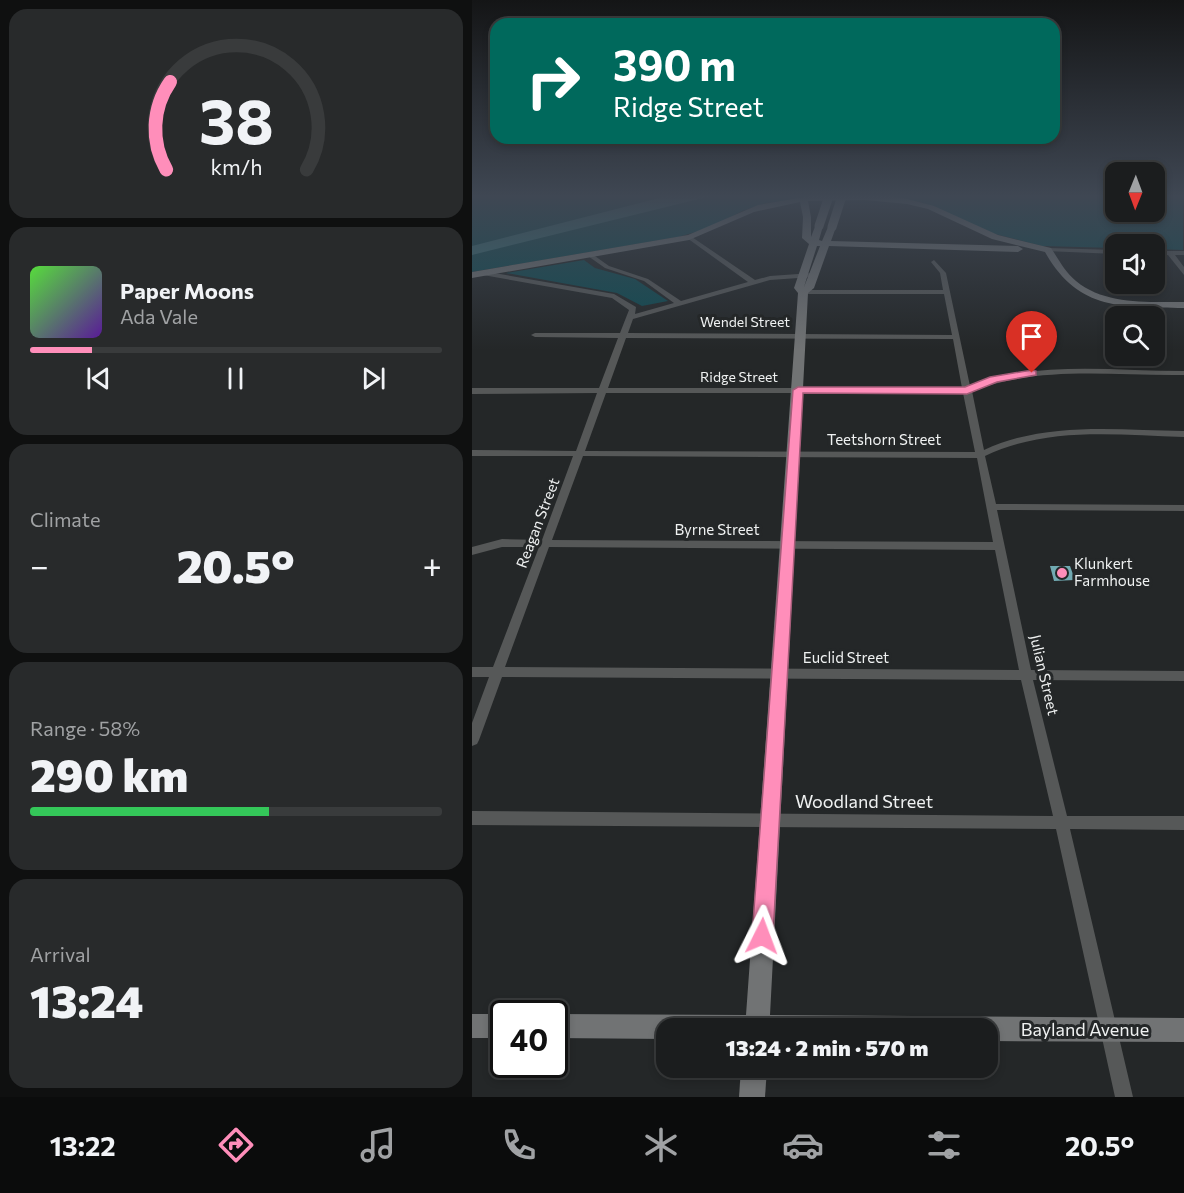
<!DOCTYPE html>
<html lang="en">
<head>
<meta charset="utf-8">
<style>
	:root { --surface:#1b1d1e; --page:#282a2b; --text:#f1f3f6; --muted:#a0a2a4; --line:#393b3c; --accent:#ff8eba }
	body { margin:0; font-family:Commissioner,sans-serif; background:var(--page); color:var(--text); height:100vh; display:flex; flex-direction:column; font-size:22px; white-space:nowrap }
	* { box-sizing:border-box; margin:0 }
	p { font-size:20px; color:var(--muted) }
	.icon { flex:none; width:33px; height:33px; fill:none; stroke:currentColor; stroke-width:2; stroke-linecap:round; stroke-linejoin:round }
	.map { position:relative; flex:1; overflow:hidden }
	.side { display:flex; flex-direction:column; gap:9px; padding:9px; background:#0f1010; width:472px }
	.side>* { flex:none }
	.banner { position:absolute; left:18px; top:18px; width:570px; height:126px; border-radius:18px; box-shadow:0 3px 9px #0003,0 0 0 2px var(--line); background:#00695c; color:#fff; overflow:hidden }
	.needle { width:39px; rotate:181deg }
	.buttons { position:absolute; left:633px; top:162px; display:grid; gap:12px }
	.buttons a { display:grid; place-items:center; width:60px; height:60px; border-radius:12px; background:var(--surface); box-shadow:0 3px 9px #0003,0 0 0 2px var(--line); font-size:30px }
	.speed { position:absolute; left:18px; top:1000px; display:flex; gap:12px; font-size:30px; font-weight:700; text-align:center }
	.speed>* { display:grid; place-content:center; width:78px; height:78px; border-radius:50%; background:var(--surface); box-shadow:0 3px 9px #0003,0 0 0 2px var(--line); line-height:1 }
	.speed .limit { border:3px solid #111; border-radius:9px; background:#fff; color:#111 }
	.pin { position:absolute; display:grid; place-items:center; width:51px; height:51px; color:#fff; margin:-62px -26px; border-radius:50% 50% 50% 0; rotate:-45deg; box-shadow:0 0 6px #0007 }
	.pin .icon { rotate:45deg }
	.me { position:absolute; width:66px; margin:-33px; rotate:3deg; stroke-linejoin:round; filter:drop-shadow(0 0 4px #0008) }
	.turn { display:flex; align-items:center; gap:21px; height:126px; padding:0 24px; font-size:27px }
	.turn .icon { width:78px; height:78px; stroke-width:2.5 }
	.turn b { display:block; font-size:42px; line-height:51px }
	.big { font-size:45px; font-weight:800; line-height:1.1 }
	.side .card { flex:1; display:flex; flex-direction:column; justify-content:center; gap:9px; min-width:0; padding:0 21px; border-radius:18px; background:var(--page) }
	.side .dial { align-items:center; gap:0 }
	.dial svg { height:156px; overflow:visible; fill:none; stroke:var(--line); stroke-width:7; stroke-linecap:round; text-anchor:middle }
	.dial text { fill:var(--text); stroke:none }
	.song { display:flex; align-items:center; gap:18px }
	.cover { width:72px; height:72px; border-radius:9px; background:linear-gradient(135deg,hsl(110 70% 55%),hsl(270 70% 35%)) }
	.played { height:6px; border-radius:3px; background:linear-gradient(90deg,var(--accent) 15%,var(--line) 15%) }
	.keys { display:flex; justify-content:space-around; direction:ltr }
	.heat { display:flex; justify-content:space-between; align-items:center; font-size:33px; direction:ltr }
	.charge { height:9px; border-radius:4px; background:linear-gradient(90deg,#34c759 58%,var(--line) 0) }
	.trip { position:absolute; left:184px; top:1018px; width:342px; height:60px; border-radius:18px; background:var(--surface); box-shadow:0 3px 9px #0003,0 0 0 2px var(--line); font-weight:800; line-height:60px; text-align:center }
	.tab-bar { display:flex; height:96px; justify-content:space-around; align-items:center; background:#0b0c0c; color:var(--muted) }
	.tab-bar .icon { width:42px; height:42px }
	.tab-bar .current { color:var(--accent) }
	.tab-bar b { font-size:27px; color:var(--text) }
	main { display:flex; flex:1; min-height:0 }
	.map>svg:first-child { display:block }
	.green { fill:#104b52 }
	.water { fill:#397279 }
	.building { fill:#71aab2 }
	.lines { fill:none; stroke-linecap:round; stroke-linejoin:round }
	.street { fill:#565858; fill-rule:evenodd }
	.secondary { fill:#717374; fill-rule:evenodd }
	.secondary-bridge { stroke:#717374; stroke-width:9 }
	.route { fill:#ff8eba; stroke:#a65c79; stroke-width:1.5 }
	.poi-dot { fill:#ff8eba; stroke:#242728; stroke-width:2 }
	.labels { text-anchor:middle; stroke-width:6; stroke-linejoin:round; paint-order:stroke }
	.far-street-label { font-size:14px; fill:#eff1f1; stroke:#242728 }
	.street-label { font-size:15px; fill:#eff1f1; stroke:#242728 }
	.poi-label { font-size:15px; fill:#eff1f1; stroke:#242728; text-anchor:start }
	.near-street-label { font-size:18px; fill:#eff1f1; stroke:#242728 }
</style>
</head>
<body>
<main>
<section class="side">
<div class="card dial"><svg viewBox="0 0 100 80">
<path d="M14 69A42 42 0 1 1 86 69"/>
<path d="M14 69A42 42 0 0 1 16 24" stroke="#ff8eba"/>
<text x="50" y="56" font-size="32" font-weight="700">38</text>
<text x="50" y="72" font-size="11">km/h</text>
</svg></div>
<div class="card">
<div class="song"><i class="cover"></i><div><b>Paper Moons</b><p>Ada Vale</p></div></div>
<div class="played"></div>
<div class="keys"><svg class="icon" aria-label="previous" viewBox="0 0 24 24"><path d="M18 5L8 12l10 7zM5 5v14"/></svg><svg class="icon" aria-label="pause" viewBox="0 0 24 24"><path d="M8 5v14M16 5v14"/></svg><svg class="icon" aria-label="next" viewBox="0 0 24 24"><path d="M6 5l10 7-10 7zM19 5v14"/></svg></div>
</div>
<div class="card"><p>Climate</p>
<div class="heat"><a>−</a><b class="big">20.5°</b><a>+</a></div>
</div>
<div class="card"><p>Range · 58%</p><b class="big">290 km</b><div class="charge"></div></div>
<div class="card"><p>Arrival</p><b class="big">13:24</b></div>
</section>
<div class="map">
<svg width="712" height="1097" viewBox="0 0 712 1097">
	<rect width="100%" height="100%" fill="#242728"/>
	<g class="green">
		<polygon points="0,196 352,196 294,203 270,211 241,227 206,237 0,272"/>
		<polygon points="398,196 643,196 644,212 682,212 683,196 711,196 711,250 683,249 682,244 644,244 643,248 570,246 523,234 449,202"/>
		<polygon points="112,260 123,268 163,279 196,301 170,306 145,293 34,273"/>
	</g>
	<polygon class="water" points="195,196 239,196 0,255 0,246"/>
	<polygon class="building" points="578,566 598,566 603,580 582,581"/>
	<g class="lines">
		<g class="street">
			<path d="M217,235L283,280L298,276L340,273L343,275L340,277L298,280L161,319L156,333L480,335L472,294H331L327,292L331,290H471L468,273L459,262L462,260L474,273L498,386C567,360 640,371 712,371V375C638,376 570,365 500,391L512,450C574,421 645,430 712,431V437C644,435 576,426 513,456L524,504L712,505V511L525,510L559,670L712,671V681L561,680L595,816H712V830L598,829L661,1097H643L584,829L0,825V811L581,816L549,680L30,677L7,740L5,744L0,746V723L17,677H0V667H21L67,547H30L0,555V547L30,539L70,540L101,456H0V450L104,451L125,393L0,394V388H127L146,338L63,337L59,335L63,333H148L157,310L140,298L11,275L8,273L11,271L142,294L164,307L163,314L202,303L172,281L133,268L116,256V254H120L137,266L176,279L209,301L276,282L215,238L214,237ZM154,338L481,339L490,388H136ZM134,393H491L503,452L113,451ZM111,456L505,458L521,542L80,540ZM77,547L523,550L547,670L33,667Z"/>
			<polygon points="576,248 644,250 644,254 574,251 573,250"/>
			<polygon points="682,251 712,251 712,255 703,255 712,267 712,275 696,255 682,255"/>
		</g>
		<g class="secondary">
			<path d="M338,196H417L435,199L462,206L526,235L579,248C587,260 593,272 604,281C633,305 676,302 712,302V308C650,307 606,311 573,252L520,239L456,209L435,204L393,200L336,201L339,217V237L344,224L351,226L347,240L350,241L356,227L360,224L364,227L359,241L546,246L551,249L546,252L357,246L342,288L336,293L298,1015L712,1018V1042L516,1041V1029H195V1039L82,1038V1014L274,1015L326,293L322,288L337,244L330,238L331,217L328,202L282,212L217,240L0,278V272L216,235L286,205ZM345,246H348L332,287Z"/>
			<rect x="0" y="1014" width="32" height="24"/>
			<polygon points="269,1068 295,1068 293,1097 267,1097"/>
		</g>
		<g class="secondary-bridge">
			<polyline points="347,226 357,196"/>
			<polyline points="360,227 370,196"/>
		</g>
	</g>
	<linearGradient id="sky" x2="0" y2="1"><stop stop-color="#141516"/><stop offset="0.56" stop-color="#3f4753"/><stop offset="1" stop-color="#3f4753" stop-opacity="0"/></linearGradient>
	<rect width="712" height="350" fill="url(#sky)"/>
	<polygon class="route" points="560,370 564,371 564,375 525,382 495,394 331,393 301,936 297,943 290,946 283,943 280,936 321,390 326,387 493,387 518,377"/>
	<circle class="poi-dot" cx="590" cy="573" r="6"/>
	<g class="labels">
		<g class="far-street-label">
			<text x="273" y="327">Wendel Street</text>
			<text x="267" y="382">Ridge Street</text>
		</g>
		<g class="street-label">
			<text x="412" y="445">Teetshorn Street</text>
			<text transform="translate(66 523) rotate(-69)" y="5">Reagan Street</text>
			<text x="245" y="535">Byrne Street</text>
			<text x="374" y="663">Euclid Street</text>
			<text transform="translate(572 675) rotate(77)" y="5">Julian Street</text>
		</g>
		<g class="poi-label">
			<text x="602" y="569">Klunkert<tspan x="602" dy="17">Farmhouse</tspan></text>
		</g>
		<g class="near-street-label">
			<text x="392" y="808">Woodland Street</text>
			<text x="613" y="1036">Bayland Avenue</text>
		</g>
	</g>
</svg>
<div class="buttons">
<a><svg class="needle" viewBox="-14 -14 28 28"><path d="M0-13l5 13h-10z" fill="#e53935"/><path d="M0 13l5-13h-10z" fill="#a0a2a4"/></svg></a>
<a><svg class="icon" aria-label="sound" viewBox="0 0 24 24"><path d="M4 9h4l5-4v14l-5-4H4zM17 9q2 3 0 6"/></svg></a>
<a><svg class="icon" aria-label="search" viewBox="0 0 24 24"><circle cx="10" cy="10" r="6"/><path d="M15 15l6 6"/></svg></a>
</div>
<div class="speed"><div class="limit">40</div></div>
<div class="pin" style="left:560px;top:373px;background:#d93025"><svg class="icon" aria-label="arrive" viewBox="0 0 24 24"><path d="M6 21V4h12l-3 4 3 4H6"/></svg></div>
<svg class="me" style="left:290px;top:936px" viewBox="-20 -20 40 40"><path d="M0-17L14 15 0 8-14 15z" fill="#ff8eba" stroke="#fff" stroke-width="4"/></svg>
<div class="trip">13:24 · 2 min · 570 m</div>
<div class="banner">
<div class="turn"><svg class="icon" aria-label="right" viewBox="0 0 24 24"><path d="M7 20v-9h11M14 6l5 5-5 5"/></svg><div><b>390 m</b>Ridge Street</div></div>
</div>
</div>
</main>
<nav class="tab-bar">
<b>13:22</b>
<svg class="icon current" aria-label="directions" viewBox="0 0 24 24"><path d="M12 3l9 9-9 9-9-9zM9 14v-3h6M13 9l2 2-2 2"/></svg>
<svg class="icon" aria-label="music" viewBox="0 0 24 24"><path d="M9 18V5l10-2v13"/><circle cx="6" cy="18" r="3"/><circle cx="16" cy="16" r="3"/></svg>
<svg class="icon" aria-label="phone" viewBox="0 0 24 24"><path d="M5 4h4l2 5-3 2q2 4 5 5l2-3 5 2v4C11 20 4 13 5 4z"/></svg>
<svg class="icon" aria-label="climate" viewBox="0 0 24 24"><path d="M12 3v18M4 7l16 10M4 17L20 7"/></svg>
<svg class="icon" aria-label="car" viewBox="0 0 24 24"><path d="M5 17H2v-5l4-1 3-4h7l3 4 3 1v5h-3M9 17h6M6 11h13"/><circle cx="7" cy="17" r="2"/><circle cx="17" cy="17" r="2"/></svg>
<svg class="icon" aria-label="filters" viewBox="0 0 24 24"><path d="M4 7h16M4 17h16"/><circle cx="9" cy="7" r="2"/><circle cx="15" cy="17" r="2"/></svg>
<b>20.5°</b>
</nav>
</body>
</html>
